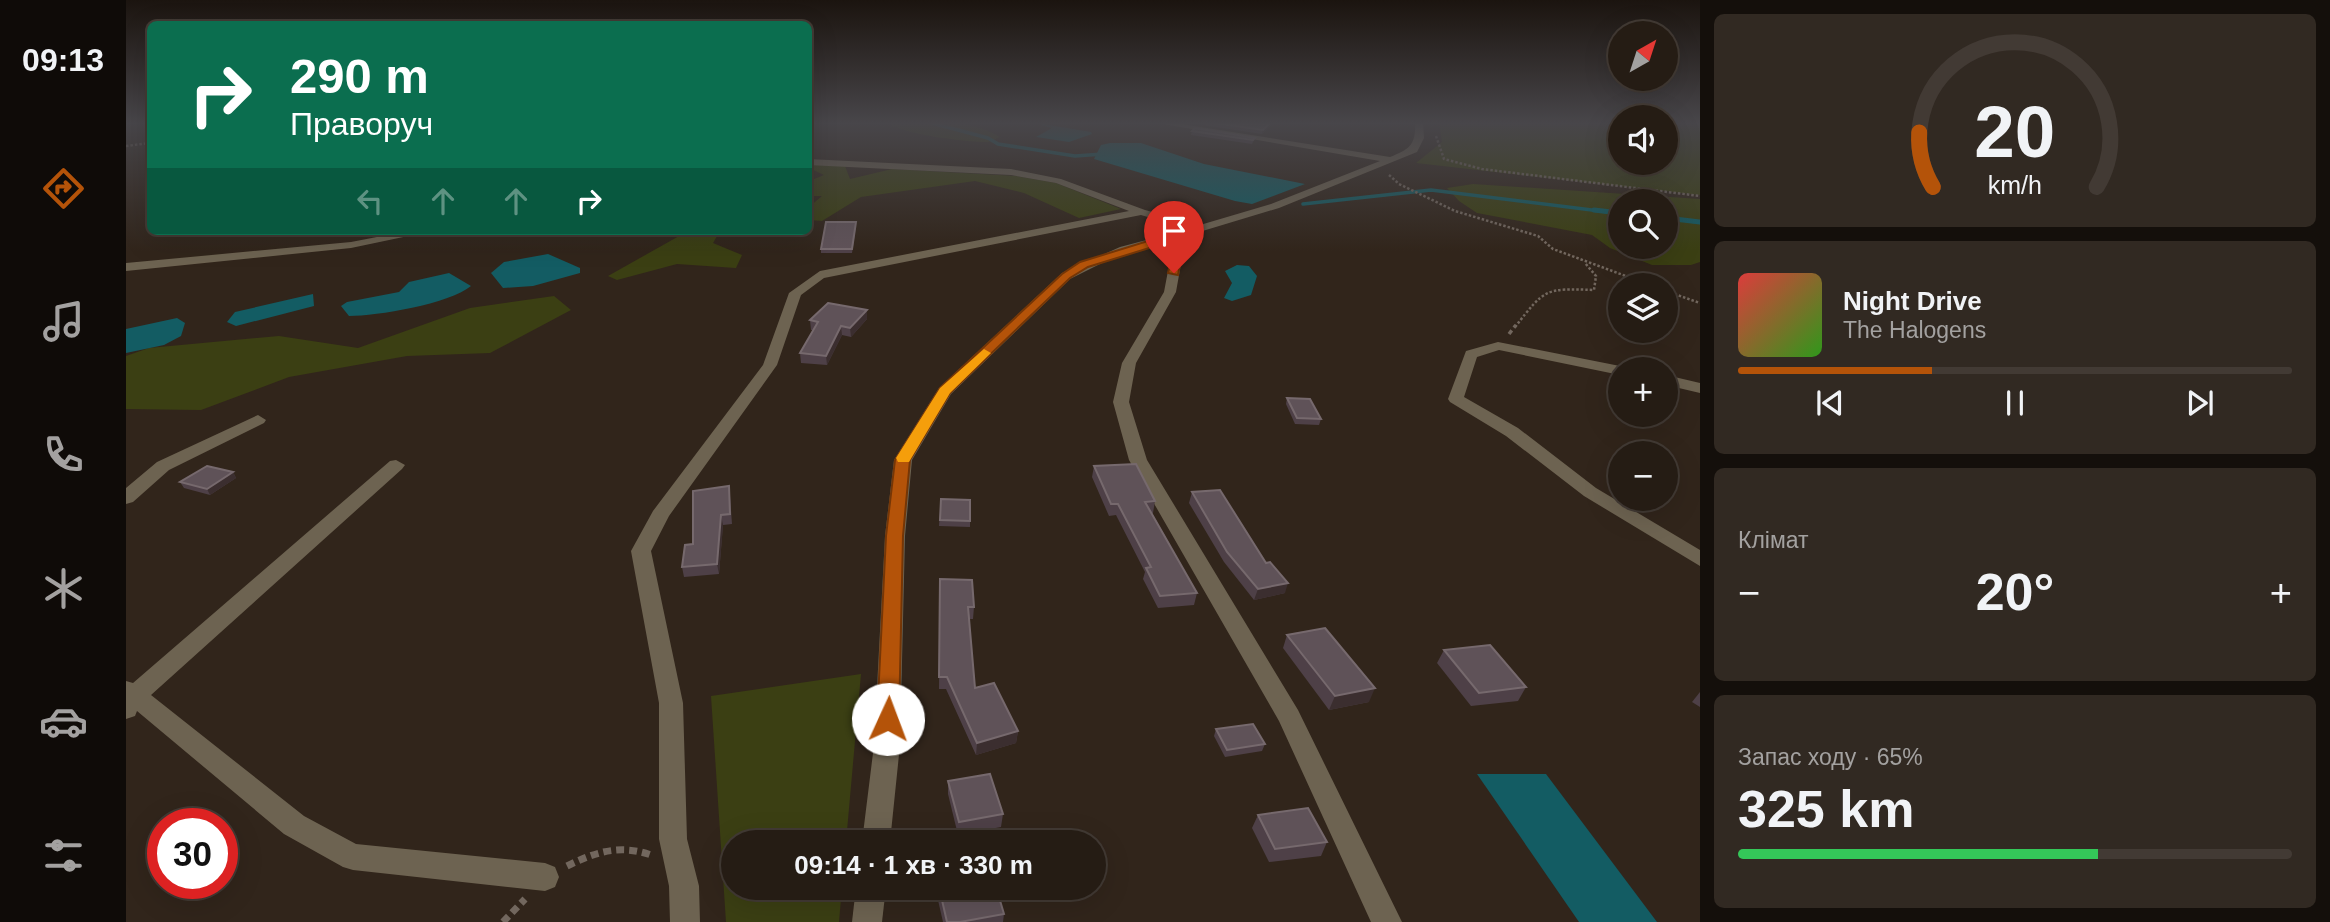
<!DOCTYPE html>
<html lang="uk">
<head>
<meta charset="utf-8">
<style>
	:root { --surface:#251c14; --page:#312922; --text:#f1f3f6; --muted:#a3a1a0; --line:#423a34; --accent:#b45309 }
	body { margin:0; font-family:Helvetica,sans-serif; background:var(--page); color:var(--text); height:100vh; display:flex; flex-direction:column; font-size:26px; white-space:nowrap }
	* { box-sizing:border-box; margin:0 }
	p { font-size:23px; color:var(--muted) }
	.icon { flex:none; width:38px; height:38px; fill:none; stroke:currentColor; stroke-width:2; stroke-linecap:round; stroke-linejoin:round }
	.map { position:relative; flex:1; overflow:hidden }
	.details { display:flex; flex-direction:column; gap:14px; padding:14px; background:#140f0b; width:630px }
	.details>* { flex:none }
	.hud { position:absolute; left:21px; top:21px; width:665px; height:214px; border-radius:10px; box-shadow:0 7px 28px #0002,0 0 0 2px var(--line); background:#0b6e4f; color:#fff; overflow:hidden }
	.needle { width:46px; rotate:39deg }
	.buttons { position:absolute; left:1482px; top:21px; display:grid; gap:14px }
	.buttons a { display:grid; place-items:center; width:70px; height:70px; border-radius:50%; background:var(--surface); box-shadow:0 7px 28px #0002,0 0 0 2px var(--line); font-size:35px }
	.speed { position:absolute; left:21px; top:808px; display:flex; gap:14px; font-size:35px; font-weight:700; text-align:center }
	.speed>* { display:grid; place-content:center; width:91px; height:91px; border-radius:50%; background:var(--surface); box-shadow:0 7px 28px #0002,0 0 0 2px var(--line); line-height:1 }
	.speed .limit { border:10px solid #d22; background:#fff; color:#111 }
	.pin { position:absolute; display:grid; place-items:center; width:60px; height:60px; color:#fff; margin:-72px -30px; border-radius:50% 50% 50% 0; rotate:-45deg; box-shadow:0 0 7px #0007 }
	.pin .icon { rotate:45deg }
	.me { position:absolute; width:77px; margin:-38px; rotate:2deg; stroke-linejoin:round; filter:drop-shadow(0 0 5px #0008) }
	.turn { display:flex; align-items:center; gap:24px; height:147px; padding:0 28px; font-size:32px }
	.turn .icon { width:91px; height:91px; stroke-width:2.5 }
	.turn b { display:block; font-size:49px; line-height:60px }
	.lanes { display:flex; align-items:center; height:66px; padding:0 28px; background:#0003; justify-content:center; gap:35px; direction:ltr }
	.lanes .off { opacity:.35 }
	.big { font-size:52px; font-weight:600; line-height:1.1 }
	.details .tile { flex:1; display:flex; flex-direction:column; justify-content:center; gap:10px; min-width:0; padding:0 24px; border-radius:10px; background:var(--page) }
	.details .dial { align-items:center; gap:0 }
	.dial svg { height:182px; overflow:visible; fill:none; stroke:var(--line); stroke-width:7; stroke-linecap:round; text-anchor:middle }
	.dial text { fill:var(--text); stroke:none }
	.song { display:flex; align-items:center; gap:21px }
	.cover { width:84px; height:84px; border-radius:10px; background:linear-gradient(135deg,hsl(0 70% 55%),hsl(110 70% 35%)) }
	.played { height:7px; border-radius:4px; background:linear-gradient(90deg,var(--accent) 35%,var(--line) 35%) }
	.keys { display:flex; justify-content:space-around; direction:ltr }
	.heat { display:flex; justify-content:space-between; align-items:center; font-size:38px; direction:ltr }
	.charge { height:10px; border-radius:5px; background:linear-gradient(90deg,#34c759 65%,var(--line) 0) }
	.trip { position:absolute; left:595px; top:830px; width:385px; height:70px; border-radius:35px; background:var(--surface); box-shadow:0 7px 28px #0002,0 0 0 2px var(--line); font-weight:600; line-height:70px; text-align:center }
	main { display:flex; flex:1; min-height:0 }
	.menu { display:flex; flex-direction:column; width:126px; justify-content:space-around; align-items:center; background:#0f0b08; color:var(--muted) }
	.menu .icon { width:49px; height:49px }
	.menu .active { color:var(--accent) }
	.menu b { font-size:32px; color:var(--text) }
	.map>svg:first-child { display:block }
	.green { fill:#3b3f13; fill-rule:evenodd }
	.water { fill:#135c63 }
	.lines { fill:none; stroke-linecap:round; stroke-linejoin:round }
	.stream-far1 { stroke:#135c63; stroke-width:3.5 }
	.stream { stroke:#135c63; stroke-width:5 }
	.path-far2 { stroke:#72675e; stroke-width:2.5; stroke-dasharray:2.5 2; stroke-linecap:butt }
	.path-far1 { stroke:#72675e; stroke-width:3.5; stroke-dasharray:4.5 3.5; stroke-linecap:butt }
	.path { stroke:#72675e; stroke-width:7; stroke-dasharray:8 5; stroke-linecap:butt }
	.minor { fill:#6d6351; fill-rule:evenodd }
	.wall { fill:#4e4047 }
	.shaded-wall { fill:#3b2e2f }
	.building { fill:#5f5258; stroke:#76696d; stroke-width:2 }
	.route { fill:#b45309; stroke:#753606; stroke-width:2 }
	.slow { fill:#f59e0b }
</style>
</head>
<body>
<main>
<nav class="menu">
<b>09:13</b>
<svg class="icon active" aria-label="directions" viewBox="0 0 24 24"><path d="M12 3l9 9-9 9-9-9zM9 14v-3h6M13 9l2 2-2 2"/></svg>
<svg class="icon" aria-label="music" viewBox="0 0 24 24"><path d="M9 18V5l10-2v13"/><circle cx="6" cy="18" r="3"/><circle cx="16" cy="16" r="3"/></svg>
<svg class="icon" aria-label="phone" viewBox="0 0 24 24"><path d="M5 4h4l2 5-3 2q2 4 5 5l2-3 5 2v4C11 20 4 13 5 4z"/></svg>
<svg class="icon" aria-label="climate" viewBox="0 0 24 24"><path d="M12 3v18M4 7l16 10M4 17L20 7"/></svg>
<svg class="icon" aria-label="car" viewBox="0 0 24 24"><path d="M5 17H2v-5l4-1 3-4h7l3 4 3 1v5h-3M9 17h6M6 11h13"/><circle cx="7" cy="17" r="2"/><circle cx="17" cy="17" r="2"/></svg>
<svg class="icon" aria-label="filters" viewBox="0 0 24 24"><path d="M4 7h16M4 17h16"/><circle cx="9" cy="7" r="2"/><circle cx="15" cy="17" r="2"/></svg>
</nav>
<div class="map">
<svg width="1574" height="922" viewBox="0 0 1574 922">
	<rect width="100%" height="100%" fill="#31251b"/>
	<g class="green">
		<path d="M761,122C799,122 840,116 874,137C869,139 864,143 859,142C840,142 772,134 761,122Z"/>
		<polygon points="1308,122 1494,122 1494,163 1540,163 1540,122 1574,122 1574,195 1290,163 1316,142 1313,122"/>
		<polygon points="682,164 719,166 724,179 766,169 890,176 930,183 995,209 953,218 898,193 849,181 735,197 696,221 683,220 683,207 696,196 683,196 683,181 698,175 683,168"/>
		<path d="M1347,184L1574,199V262L1565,265H1526L1484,248L1466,235L1351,213L1333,201L1321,188ZM1494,201H1540V247H1494Z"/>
		<polygon points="562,231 594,231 587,243 616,255 610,268 551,264 491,280 482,276"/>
		<polygon points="428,296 445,310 364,353 281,356 163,377 75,410 0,409 0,356 23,348 153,336 232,348 344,308"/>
		<polygon points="735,674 720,842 607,842 607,887 716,887 713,922 600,922 585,696"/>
	</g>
	<g class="water">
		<polygon points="917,124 965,132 966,134 943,142 910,137 926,128 915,125"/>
		<polygon points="984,143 1015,143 1078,164 1179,184 1126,204 1109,201 968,159 975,145"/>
		<polygon points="422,254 454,268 454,273 407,286 377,288 365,273 378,262"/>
		<polygon points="1111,265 1123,266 1131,276 1125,295 1106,301 1098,298 1106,283 1099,271"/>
		<path d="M323,273L345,286C323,304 251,316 223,316L215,306L221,302L273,292L283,282Z"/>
		<polygon points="187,294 188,306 110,326 101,322 109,312"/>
		<polygon points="51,318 59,323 55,336 38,345 0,353 0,329"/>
		<polygon points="1351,774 1420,774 1531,922 1453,922"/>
	</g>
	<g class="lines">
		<g class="stream-far1">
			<polyline points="802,122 862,138 872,144 949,156 977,154"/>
			<polyline points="1177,204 1305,190 1482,212"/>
		</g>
		<g class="stream">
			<polyline points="1468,210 1494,213"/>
			<polyline points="1540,218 1574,222"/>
		</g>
		<g class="path-far2">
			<polyline points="1310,136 1318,159 1356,169 1574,196"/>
			<polyline points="0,146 24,143"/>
			<polyline points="1263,175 1273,184 1329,211 1412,236 1427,249 1524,285"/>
			<polyline points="1540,291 1574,303"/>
			<path d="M1389,327C1419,289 1418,288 1468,290L1470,276L1459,263"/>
		</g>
		<polyline class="path-far1" points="1383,334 1390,325"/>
		<g class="path">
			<path d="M441,866C469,852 494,844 525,855"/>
			<polyline points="377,922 399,899"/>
		</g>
		<g class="minor">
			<path d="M1025,122H1043L1264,157C1284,149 1290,145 1289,122H1297L1298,138L1291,152L1153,208L1060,236L1050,292L1010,363L1003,402L1021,460L1172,710L1276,922H1245L1153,721L1003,460L987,402L996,363L1038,292L1048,239L982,260L944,279L825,394L786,460L779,536L774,745L764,842H736L748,745L759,536L768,460L813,388L936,273L994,247L1062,229L1015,215L698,278L675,295L651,365L543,516L525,551L557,703L561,839L573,886L574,922H544L543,886L533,839V703L505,551L527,511L637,365L663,293L694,271L1003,211L930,183L885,175L682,165V159L885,169L935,179L1019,210L1074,225L1145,204L1254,161Z"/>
			<polygon points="282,231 306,231 225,248 0,271 0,263 225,242"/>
			<polygon points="1372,342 1499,367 1501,369 1494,369 1494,375 1373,350 1351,357 1338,397 1392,428 1470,488 1574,550 1574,566 1458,496 1380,436 1324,402 1322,399 1340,351"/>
			<polygon points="1540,375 1574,383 1574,393 1540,385"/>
			<polygon points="132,415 140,420 138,423 43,470 7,502 0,504 0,488 31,462"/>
			<polygon points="270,460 279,465 276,469 25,695 178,816 230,844 419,863 429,867 433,877 429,887 419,891 227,870 217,867 158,834 11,711 9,716 0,719 0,681 7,683 264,461"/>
			<polygon points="730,887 760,887 756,922 726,922"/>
		</g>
	</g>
	<g class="wall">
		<polygon points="1078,122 1148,122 1136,134 1077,125"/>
		<polygon points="1066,131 1129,138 1126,144 1065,135"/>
		<polygon points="730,226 726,253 695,253 695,249"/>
		<polygon points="741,319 725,337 716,335 701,365 675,363 674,353 687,330 685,330 684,320"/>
		<polygon points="1161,398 1195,419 1193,425 1169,424 1160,404"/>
		<polygon points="968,466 1029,501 1027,513 1026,513 1071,593 1068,605 1032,608 1017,579 1019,572 990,515 983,516 966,477"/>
		<polygon points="107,472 110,478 84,495 58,488 54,482"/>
		<polygon points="1066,492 1159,593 1128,600 1098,562 1063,503"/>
		<polygon points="604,496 606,524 597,525 593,574 558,577 556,567"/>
		<polygon points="815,499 844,500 844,527 813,526"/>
		<polygon points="814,579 848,607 847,619 843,619 849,688 892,731 890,743 850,755 820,689 813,689"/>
		<polygon points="1161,635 1243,702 1203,710 1157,648"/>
		<polygon points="1318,650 1400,687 1392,701 1345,706 1311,663"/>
		<polygon points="1574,692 1574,707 1566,702"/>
		<polygon points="1090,729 1139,744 1136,751 1099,757 1088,736"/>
		<polygon points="822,781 877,814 875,827 832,835 822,794"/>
		<polygon points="1132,815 1201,842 1195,856 1143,862 1126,828"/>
		<polygon points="809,887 870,887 878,914 877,922 817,922"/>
	</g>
	<g class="shaded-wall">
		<polygon points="1145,122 1148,122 1136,134 1137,130"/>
		<polygon points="741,310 741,319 725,337 724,328"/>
		<polygon points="715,326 716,335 701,365 700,356"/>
		<polygon points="107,472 110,478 84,495 81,489"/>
		<polygon points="595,515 597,525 593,574 591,564"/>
		<polygon points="1162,583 1159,593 1128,600 1132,589"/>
		<polygon points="1249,688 1243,702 1203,710 1209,696"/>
		<polygon points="892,731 890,743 850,755 851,743"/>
	</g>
	<g class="building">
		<polygon points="1082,122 1145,122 1137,130"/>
		<polygon points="1069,128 1129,138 1127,140 1066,131"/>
		<polygon points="700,222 730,222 726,249 695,249"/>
		<polygon points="702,303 741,310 724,328 715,326 700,356 674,353 692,322 684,320"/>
		<polygon points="1161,398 1184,399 1195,419 1171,418"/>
		<polygon points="1010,464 1029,501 1019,502 1071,593 1034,596 1020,568 1025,567 992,504 985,504 968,466"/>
		<polygon points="81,466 107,472 81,489 54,482"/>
		<polygon points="603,486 604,514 595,515 591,564 556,567 559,545 567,544 567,491"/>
		<polygon points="1094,490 1140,563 1144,562 1162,583 1132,589 1101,552 1066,492"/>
		<polygon points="815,499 844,500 844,521 814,520"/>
		<polygon points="814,579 846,580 848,607 842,607 849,688 868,683 892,731 851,743 821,677 813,677"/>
		<polygon points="1199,628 1249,688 1209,696 1161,635"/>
		<polygon points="1364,645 1400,687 1353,693 1318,650"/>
		<polygon points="1127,724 1139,744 1101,750 1090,729"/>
		<polygon points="864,774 877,814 833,822 822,781"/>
		<polygon points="1182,808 1201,842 1149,849 1132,815"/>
		<polygon points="813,887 870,887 878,914 834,922 821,922"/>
	</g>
	<linearGradient id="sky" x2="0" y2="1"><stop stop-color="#1b140f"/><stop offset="0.49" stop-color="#48464a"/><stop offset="1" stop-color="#48464a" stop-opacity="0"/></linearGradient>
	<rect width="1574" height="251" fill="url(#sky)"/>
	<polygon class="route" points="1051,232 1060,234 1052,275 1042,273 1049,240 962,267 944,278 824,393 784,460 777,536 773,719 770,725 762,728 754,725 751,719 760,536 769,460 814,388 936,274 954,262"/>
	<polygon class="slow" points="858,349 865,353 824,393 783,462 772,462 770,458 814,388"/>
</svg>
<div class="buttons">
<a><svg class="needle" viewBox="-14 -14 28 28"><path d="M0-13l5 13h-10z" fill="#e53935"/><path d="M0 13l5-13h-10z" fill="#a3a1a0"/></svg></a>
<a><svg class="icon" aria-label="sound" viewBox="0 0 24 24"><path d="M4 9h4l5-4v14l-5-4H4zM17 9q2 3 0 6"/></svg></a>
<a><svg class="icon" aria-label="search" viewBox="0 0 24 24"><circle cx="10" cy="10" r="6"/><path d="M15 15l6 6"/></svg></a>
<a><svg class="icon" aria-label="layers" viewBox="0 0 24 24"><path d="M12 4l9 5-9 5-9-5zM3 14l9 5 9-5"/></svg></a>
<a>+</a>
<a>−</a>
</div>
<div class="speed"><div class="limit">30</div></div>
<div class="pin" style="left:1048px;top:273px;background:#d93025"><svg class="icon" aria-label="arrive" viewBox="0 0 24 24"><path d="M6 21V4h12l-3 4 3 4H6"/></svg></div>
<svg class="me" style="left:762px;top:719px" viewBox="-20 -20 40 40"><circle r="19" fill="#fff"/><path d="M0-13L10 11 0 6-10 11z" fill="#b45309"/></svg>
<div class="trip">09:14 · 1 хв · 330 m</div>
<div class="hud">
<div class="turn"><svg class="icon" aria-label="right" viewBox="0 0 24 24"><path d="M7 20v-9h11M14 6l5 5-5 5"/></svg><div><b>290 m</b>Праворуч</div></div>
<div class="lanes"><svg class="icon off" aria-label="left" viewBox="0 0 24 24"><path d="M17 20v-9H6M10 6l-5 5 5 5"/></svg><svg class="icon off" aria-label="ahead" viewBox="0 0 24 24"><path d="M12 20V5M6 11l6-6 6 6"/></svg><svg class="icon off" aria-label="ahead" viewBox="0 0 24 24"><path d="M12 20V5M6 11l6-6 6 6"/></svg><svg class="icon" aria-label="right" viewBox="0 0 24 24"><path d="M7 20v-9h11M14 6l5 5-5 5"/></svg></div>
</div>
</div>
<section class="details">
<div class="tile dial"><svg viewBox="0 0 100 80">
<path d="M14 69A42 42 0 1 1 86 69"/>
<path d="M14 69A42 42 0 0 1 8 45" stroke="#b45309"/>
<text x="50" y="56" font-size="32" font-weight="700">20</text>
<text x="50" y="72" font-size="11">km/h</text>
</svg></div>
<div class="tile">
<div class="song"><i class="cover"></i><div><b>Night Drive</b><p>The Halogens</p></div></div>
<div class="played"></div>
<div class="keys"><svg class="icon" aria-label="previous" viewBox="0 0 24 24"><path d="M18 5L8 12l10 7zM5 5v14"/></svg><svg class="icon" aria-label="pause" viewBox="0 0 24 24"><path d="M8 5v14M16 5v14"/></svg><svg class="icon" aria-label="next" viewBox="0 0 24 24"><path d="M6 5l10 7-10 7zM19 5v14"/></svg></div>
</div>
<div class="tile"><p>Клімат</p>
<div class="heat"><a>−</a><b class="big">20°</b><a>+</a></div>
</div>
<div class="tile"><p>Запас ходу · 65%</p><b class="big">325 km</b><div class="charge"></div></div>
</section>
</main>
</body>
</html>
